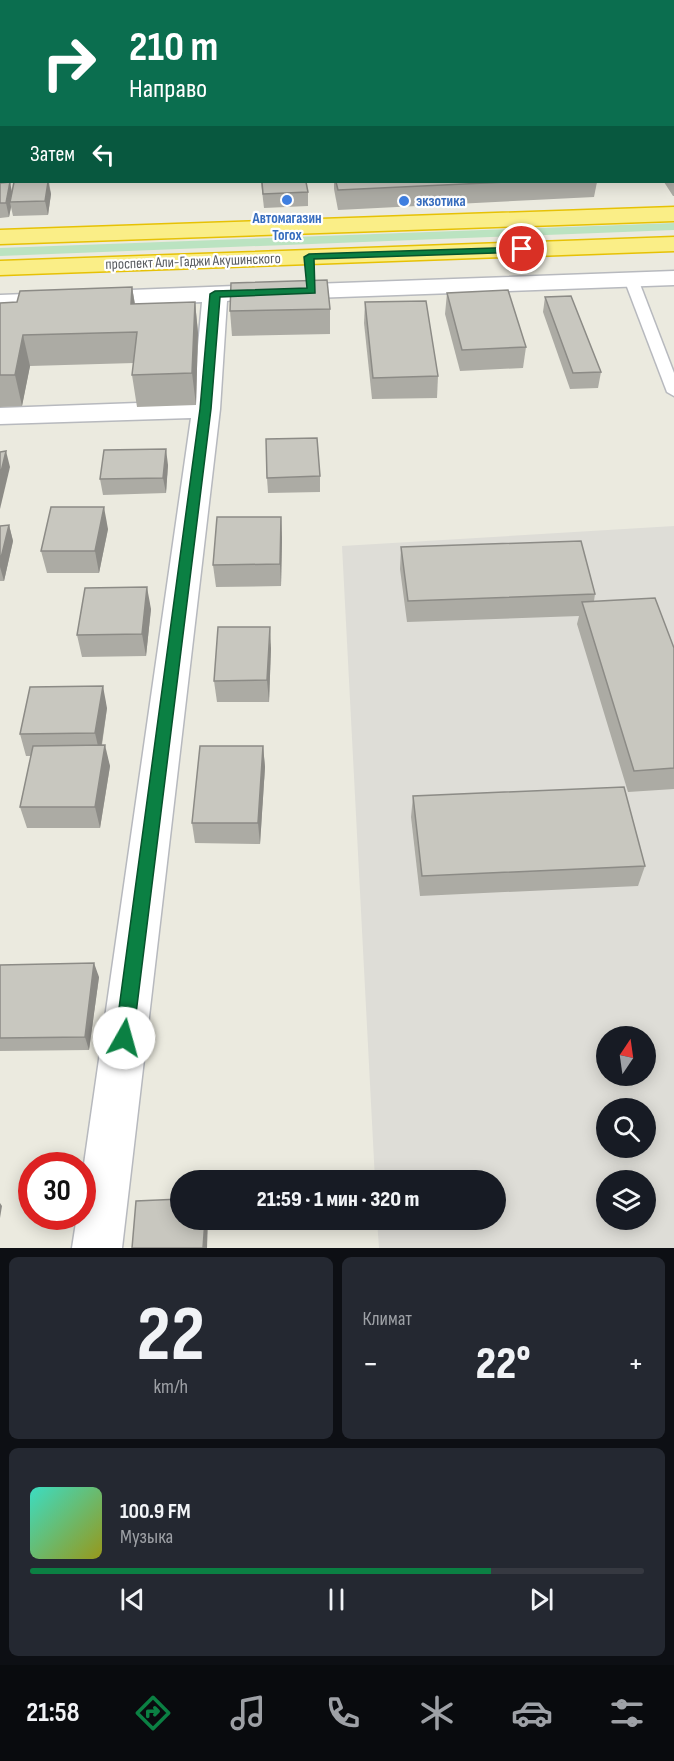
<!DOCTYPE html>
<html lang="ru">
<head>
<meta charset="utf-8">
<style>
	:root { --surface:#171b24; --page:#242831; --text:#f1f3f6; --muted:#9ea1a6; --line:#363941; --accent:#0b8043 }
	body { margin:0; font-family:"Sofia Sans Condensed",sans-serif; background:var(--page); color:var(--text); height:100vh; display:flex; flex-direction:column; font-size:22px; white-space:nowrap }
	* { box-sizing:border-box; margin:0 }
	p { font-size:20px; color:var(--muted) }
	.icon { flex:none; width:33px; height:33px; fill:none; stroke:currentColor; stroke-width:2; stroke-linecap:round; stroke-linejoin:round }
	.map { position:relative; height:1248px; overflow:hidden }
	.side { display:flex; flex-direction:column; gap:9px; padding:9px; background:#0d0f14; flex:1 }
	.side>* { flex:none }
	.banner { position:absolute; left:0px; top:0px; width:675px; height:183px; box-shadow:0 3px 15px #0003; background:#0b6e4f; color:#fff; overflow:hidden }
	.needle { width:39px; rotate:13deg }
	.fabs { position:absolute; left:596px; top:1026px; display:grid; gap:12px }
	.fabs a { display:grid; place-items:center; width:60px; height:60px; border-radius:50%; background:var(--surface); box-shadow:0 3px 15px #0003; font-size:30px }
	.speed { position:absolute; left:18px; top:1152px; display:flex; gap:12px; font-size:30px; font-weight:700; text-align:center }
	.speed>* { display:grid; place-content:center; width:78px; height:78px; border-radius:50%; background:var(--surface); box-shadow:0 3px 15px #0003; line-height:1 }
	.speed .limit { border:9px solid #d22; background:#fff; color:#111 }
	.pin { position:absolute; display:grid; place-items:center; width:51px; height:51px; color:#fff; margin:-26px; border:3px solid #fff; border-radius:50%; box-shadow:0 2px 6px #0007 }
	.me { position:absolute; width:66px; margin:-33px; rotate:7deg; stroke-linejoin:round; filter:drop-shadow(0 0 4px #0008) }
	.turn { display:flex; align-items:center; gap:21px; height:126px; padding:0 30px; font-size:27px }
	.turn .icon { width:78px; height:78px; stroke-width:2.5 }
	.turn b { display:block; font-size:42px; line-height:51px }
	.then { display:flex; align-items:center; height:57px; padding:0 30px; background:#0003; gap:12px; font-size:22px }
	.big { font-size:45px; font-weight:800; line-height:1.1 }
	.side .card { flex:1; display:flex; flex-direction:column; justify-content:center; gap:9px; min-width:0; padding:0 21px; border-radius:9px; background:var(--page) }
	.side .dial { align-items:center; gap:0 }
	.dial b { font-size:78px; line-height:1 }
	.song { display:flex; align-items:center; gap:18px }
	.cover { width:72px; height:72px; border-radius:9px; background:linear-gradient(135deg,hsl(170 70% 55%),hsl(60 70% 35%)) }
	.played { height:6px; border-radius:3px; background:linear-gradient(90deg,var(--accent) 75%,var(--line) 75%) }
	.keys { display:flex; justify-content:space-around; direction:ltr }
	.heat { display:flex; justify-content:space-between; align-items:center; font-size:33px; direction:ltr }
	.side .tiles { flex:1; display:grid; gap:9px; grid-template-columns:1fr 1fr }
	.card:last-child { grid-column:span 2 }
	.trip { position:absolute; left:170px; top:1170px; width:336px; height:60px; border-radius:30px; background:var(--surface); box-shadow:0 3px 15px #0003; font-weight:800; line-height:60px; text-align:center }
	.tabs { display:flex; height:96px; justify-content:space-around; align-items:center; background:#090b0e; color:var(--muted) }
	.tabs .icon { width:42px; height:42px }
	.tabs .active { color:var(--accent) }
	.tabs b { font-size:27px; color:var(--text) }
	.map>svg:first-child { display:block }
	.industrial { fill:#deddd7; fill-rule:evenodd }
	.green { fill:#bbe3c1 }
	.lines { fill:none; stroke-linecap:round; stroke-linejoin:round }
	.lane-casing { stroke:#b7b9be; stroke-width:3 }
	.street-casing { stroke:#b7b9be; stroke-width:3 }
	.highway-casing { stroke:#e6c105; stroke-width:3 }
	.lane { fill:#fff; fill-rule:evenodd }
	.street { fill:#fff; fill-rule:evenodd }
	.highway { fill:#faee87; fill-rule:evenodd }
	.wall { fill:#acaba4 }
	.shaded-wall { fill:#8c8b86 }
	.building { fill:#c8c7bf; stroke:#8c8b86; stroke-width:1.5 }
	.route { fill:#0b8043; stroke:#07532c; stroke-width:1.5 }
	.shop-dot { fill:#3f7fe0; stroke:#fff; stroke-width:2 }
	.labels { text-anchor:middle; stroke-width:4.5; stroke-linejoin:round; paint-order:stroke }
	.far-shop-label { font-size:15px; font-weight:bold; fill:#366cbe; stroke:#fff; text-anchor:start }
	.far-street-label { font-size:15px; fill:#585b60; stroke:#fff }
</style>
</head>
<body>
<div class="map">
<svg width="674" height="1248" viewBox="0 0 674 1248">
	<rect width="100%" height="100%" fill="#ebeadf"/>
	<path class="industrial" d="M674,526V1248H379L377,1220H495V1180H375L342,546ZM606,1036H645V1076H606ZM606,1108H645V1148H606ZM606,1180H645V1220H606Z"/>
	<polygon class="green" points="674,223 674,230 0,256 0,248"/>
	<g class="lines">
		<g class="lane-casing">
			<g id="lane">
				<polygon points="630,0 640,0 640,2 631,2"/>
				<polygon points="631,275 638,279 674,373 674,396 667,392 624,279"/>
			</g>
		</g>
		<g class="street-casing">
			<g id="street">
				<rect x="18" y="0" width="16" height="2"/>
				<rect x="0" y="28" width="2" height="10"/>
				<polygon points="2,78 2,94 0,95 0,79"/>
				<rect x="0" y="131" width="2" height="12"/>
				<polygon points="674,271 674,285 284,299 275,297 272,292 275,287 284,285"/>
				<polygon points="235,286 244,288 247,293 244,298 227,301 220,409 122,1248 72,1248 77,1216 82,1216 82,1178 191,418 0,424 0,408 193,401 202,302 0,309 0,295"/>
			</g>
		</g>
		<g class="highway-casing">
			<g id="highway">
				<polygon points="674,207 674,221 0,244 0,230"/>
				<polygon points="674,237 674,251 0,275 0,261"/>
			</g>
		</g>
		<use href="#lane" class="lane"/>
		<use href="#street" class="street"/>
		<use href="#highway" class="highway"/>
	</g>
	<g class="wall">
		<polygon points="0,0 14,0 14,2 2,2 2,27 0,27"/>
		<polygon points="36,0 95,0 94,2 36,2"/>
		<polygon points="104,0 128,0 128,2 105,2"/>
		<polygon points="154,0 184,0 184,1 189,2 154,2"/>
		<rect x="201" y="0" width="47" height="2"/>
		<rect x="255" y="0" width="36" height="2"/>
		<polygon points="357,0 470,0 469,2 357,2"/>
		<polygon points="674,157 674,196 673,196 664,182 674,182"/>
		<polygon points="14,182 49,182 51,194 48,215 13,216 11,207 9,217 0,218 0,183 12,192"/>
		<polygon points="261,182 308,192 308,206 264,208"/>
		<polygon points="334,182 597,182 594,197 338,210 334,189"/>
		<polygon points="132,287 135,304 195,302 198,333 196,405 137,407 132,375 134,363 30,366 22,406 0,407 0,303 17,302"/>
		<polygon points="447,293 526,347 523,368 460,371 445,314"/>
		<polygon points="545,297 601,372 598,388 570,389 543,312"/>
		<polygon points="365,302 438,376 437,398 372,399 364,323"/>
		<polygon points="330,309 330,334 232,336 230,311"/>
		<polygon points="168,465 166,493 103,495 100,479"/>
		<polygon points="320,476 320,492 268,493 267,478"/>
		<polygon points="281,517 282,539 281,586 216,587 213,565"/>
		<polygon points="9,525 13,541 4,581 0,581 0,526"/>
		<polygon points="108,529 99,573 47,573 41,551"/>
		<polygon points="401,547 595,594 594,601 674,648 674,789 628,792 577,624 579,616 407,622 400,569"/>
		<polygon points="151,609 146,656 82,657 77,635"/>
		<polygon points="271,648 269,702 217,702 214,681"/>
		<polygon points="107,708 102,745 110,766 100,828 27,828 20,807 31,756 26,756 20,734"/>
		<polygon points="263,746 265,767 260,844 195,843 192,823"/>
		<polygon points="413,796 645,866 638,886 420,896 411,817"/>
		<polygon points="0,965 99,977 89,1050 0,1051"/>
	</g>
	<g class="shaded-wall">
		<polygon points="10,182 13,197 10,202 11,207 9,217 6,203"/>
		<polygon points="48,182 51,194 48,215 45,201"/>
		<polygon points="132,287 137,318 131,304"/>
		<polygon points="195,302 198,333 196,405 192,373"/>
		<polygon points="23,335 30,366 22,406 15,375"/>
		<polygon points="166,449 168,465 166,493 163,478"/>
		<polygon points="6,451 10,467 0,509 0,476"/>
		<polygon points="104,507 108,529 99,573 95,551"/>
		<polygon points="281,517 282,539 281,586 280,564"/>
		<polygon points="9,525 13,541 4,581 0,567 0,562"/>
		<polygon points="147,587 151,609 146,656 142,634"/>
		<polygon points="270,627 271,648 269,702 267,680"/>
		<polygon points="103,686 107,708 100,755 95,733"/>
		<polygon points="105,745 110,766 100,828 95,807"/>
		<polygon points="263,746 265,767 260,844 258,823"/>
		<polygon points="94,963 99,977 89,1050 85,1037"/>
		<polygon points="0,1203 2,1206 0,1218"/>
		<polygon points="205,1220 208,1220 207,1248 203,1248"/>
	</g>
	<g class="building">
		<polygon points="0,0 12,0 11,2 2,2 2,14 0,14"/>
		<polygon points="404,0 427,0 427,2 405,2"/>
		<polygon points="10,182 6,203 0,203 0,183"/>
		<polygon points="14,182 48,182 45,201 10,202"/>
		<polygon points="262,182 306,182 308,192 263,194"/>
		<polygon points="336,182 506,182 338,190"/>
		<polygon points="327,280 330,309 230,311 231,283"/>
		<polygon points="132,287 131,304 195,302 192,373 132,375 137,332 23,335 15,375 0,375 0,303 17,302 20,291"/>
		<polygon points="508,290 526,347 462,350 447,293"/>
		<polygon points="571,296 601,372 573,373 545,297"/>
		<polygon points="426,301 438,376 373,378 365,302"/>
		<polygon points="317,438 320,476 267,478 266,439"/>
		<polygon points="166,449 163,478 100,479 104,450"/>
		<polygon points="6,451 0,476 0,452"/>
		<polygon points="51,507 104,507 95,551 41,551"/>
		<polygon points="217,517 281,517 280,564 213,565"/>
		<polygon points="9,525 0,562 0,526"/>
		<polygon points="581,541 595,594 408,601 401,547"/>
		<polygon points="147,587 142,634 77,635 85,588"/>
		<polygon points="655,598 674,648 674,768 634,771 582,602"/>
		<polygon points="218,627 270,627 267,680 214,681"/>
		<polygon points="103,686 95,733 20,734 30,687"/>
		<polygon points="105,745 95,807 20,807 33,746"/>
		<polygon points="200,746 263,746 258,823 192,823"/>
		<polygon points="624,787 645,866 422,876 413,796"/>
		<polygon points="94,963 85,1037 0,1038 0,965"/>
		<polygon points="180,1199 180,1220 205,1220 203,1248 132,1248 136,1201"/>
	</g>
	<polygon class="route" points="522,247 525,247 525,252 314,259 315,293 220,297 211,409 133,1038 131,1044 124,1047 118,1044 115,1038 200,409 210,294 215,291 307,288 304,257 309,254"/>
	<g class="shop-dot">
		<circle cx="287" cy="200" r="6"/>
		<circle cx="404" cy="201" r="6"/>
	</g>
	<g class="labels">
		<g class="far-shop-label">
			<text x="416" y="206">экзотика</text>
			<text x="287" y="223" text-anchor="middle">Автомагазин<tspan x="287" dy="17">Тогох</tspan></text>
		</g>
		<g class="far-street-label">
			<text transform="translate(193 261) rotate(-2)" y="5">проспект Али-Гаджи Акушинского</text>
		</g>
	</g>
</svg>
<div class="fabs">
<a><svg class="needle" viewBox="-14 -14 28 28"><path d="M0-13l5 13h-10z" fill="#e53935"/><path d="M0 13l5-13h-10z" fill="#9ea1a6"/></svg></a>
<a><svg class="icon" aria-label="search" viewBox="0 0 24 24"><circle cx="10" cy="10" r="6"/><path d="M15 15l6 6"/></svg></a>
<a><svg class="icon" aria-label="layers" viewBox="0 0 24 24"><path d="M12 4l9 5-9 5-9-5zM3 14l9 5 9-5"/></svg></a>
</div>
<div class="speed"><div class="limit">30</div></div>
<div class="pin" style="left:522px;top:249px;background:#d93025"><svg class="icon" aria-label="arrive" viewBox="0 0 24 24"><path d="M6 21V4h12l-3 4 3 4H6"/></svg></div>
<svg class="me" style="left:124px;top:1038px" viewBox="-20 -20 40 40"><circle r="19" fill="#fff"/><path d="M0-13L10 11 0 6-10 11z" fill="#0b8043"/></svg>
<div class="trip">21:59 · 1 мин · 320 m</div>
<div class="banner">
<div class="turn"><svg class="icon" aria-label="right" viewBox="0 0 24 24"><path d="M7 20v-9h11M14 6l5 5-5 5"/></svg><div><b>210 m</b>Направо</div></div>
<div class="then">Затем<svg class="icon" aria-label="left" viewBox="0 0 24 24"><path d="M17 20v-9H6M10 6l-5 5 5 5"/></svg></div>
</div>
</div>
<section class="side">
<div class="tiles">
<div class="card dial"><b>22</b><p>km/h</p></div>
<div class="card"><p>Климат</p>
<div class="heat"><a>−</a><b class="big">22°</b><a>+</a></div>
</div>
<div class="card">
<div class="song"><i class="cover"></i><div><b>100.9 FM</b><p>Музыка</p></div></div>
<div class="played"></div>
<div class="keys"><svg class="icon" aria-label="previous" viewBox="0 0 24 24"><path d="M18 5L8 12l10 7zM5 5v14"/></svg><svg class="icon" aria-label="pause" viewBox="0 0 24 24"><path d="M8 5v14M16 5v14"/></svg><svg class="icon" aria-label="next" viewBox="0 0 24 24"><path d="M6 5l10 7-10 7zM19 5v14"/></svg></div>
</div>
</div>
</section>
<nav class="tabs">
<b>21:58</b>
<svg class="icon active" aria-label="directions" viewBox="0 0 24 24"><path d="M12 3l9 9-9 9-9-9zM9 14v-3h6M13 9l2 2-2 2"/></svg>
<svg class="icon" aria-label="music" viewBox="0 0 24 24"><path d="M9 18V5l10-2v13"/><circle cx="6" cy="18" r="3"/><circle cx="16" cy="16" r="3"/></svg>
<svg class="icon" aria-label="phone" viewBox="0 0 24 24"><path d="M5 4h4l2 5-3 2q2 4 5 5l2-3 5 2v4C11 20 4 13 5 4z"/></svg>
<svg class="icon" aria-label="climate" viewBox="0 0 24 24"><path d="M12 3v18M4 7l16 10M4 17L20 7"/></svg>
<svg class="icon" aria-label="car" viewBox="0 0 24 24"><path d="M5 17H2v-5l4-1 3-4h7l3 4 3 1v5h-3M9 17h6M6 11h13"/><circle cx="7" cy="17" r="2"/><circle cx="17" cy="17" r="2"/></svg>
<svg class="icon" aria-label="filters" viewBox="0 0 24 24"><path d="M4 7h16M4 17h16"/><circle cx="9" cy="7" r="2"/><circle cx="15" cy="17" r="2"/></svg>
</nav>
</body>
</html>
